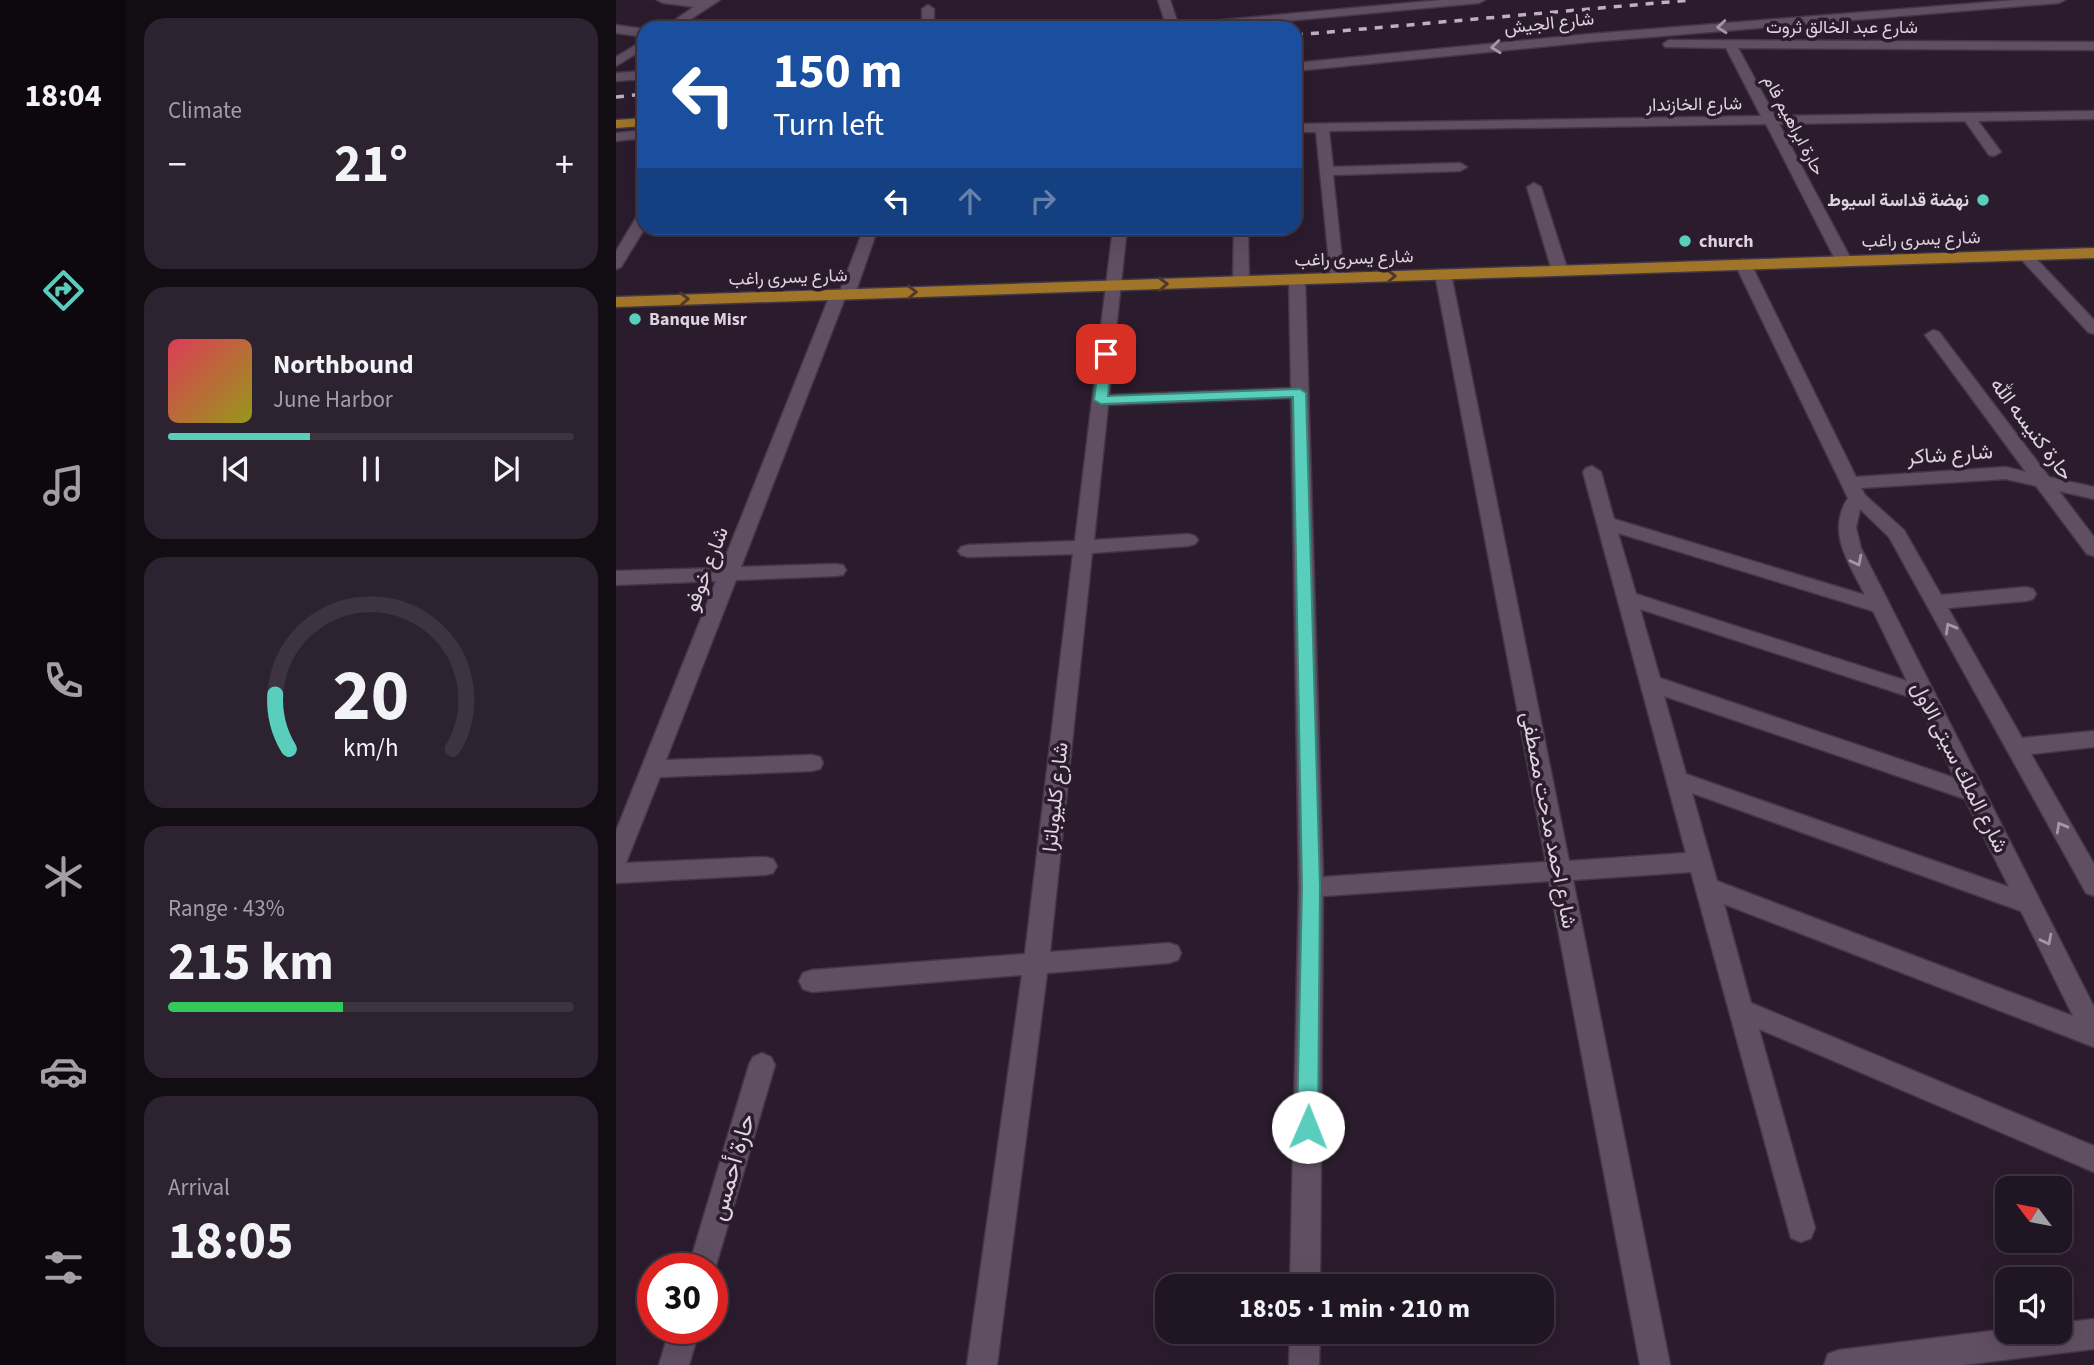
<!DOCTYPE html>
<html lang="en">
<head>
<meta charset="utf-8">
<style>
	:root { --surface:#201522; --page:#2d222f; --text:#f1f3f6; --muted:#a29fa5; --line:#3d3440; --accent:#5acebc }
	body { margin:0; font-family:"Source Sans 3",Vazirmatn,sans-serif; background:var(--page); color:var(--text); height:100vh; display:flex; flex-direction:column; font-size:26px; white-space:nowrap }
	* { box-sizing:border-box; margin:0 }
	p { font-size:23px; color:var(--muted) }
	.icon { flex:none; width:38px; height:38px; fill:none; stroke:currentColor; stroke-width:2; stroke-linecap:round; stroke-linejoin:round }
	.map { position:relative; flex:1; overflow:hidden }
	.panel { display:flex; flex-direction:column; gap:18px; padding:18px; background:#120c13; width:490px }
	.panel>* { flex:none }
	.guide { position:absolute; left:21px; top:21px; width:665px; height:214px; border-radius:21px; box-shadow:0 7px 28px #0002,0 0 0 2px var(--line); background:#1a4fa0; color:#fff; overflow:hidden }
	.needle { width:46px; rotate:302deg }
	.buttons { position:absolute; left:1379px; top:1176px; display:grid; gap:14px }
	.buttons a { display:grid; place-items:center; width:77px; height:77px; border-radius:14px; background:var(--surface); box-shadow:0 7px 28px #0002,0 0 0 2px var(--line); font-size:35px }
	.speed { position:absolute; left:21px; top:1253px; display:flex; gap:14px; font-size:35px; font-weight:700; text-align:center }
	.speed>* { display:grid; place-content:center; width:91px; height:91px; border-radius:50%; background:var(--surface); box-shadow:0 7px 28px #0002,0 0 0 2px var(--line); line-height:1 }
	.speed .limit { border:10px solid #d22; background:#fff; color:#111 }
	.pin { position:absolute; display:grid; place-items:center; width:60px; height:60px; color:#fff; margin:-30px; border-radius:14px; box-shadow:0 4px 10px #0006 }
	.me { position:absolute; width:77px; margin:-38px; rotate:1deg; stroke-linejoin:round; filter:drop-shadow(0 0 5px #0008) }
	.turn { display:flex; align-items:center; gap:24px; height:147px; padding:0 21px; font-size:32px }
	.turn .icon { width:91px; height:91px; stroke-width:2.5 }
	.turn b { display:block; font-size:49px; line-height:60px }
	.lanes { display:flex; align-items:center; height:66px; padding:0 21px; background:#0003; justify-content:center; gap:35px; direction:ltr }
	.lanes .off { opacity:.35 }
	.big { font-size:52px; font-weight:700; line-height:1.1 }
	.panel .card { flex:1; display:flex; flex-direction:column; justify-content:center; gap:10px; min-width:0; padding:0 24px; border-radius:21px; background:var(--page) }
	.panel .dial { align-items:center; gap:0 }
	.dial svg { height:182px; overflow:visible; fill:none; stroke:var(--line); stroke-width:7; stroke-linecap:round; text-anchor:middle }
	.dial text { fill:var(--text); stroke:none }
	.song { display:flex; align-items:center; gap:21px }
	.cover { width:84px; height:84px; border-radius:10px; background:linear-gradient(135deg,hsl(350 70% 55%),hsl(60 70% 35%)) }
	.played { height:7px; border-radius:4px; background:linear-gradient(90deg,var(--accent) 35%,var(--line) 35%) }
	.keys { display:flex; justify-content:space-around; direction:ltr }
	.heat { display:flex; justify-content:space-between; align-items:center; font-size:38px; direction:ltr }
	.charge { height:10px; border-radius:5px; background:linear-gradient(90deg,#34c759 43%,var(--line) 0) }
	.trip { position:absolute; left:539px; top:1274px; width:399px; height:70px; border-radius:21px; background:var(--surface); box-shadow:0 7px 28px #0002,0 0 0 2px var(--line); font-weight:700; line-height:70px; text-align:center }
	main { display:flex; flex:1; min-height:0 }
	.menu { display:flex; flex-direction:column; width:126px; justify-content:space-around; align-items:center; background:#0d080e; color:var(--muted) }
	.menu .icon { width:49px; height:49px }
	.menu .on { color:var(--accent) }
	.menu b { font-size:32px; color:var(--text) }
	.map>svg:first-child { display:block }
	.lines { fill:none; stroke-linecap:round; stroke-linejoin:round }
	.minor-casing { stroke:#433745; stroke-width:3 }
	.major-casing { stroke:#433745; stroke-width:3 }
	.minor { fill:#604f62; fill-rule:evenodd }
	.major { fill:#a07528; fill-rule:evenodd }
	.rail { stroke:#bcb1bd; stroke-width:3.5; stroke-dasharray:8 8; stroke-linecap:butt }
	.oneway { stroke:#a598a6 }
	.oneway2 { stroke:#4e372c }
	.route { fill:#5acebc; stroke:#3a867a; stroke-width:2 }
	.poi-dot { fill:#5acebc; stroke:#2b1c2d; stroke-width:2.5 }
	.labels { text-anchor:middle; stroke-width:7; stroke-linejoin:round; paint-order:stroke }
	.far-street-label { font-size:18px; fill:#ddd3de; stroke:#2b1c2d }
	.far-poi-label { font-size:18px; font-weight:bold; fill:#ddd3de; stroke:#2b1c2d; text-anchor:start }
	.street-label { font-size:21px; fill:#ddd3de; stroke:#2b1c2d }
	.near-street-label { font-size:24px; fill:#ddd3de; stroke:#2b1c2d }
</style>
</head>
<body>
<main>
<nav class="menu">
<b>18:04</b>
<svg class="icon on" aria-label="directions" viewBox="0 0 24 24"><path d="M12 3l9 9-9 9-9-9zM9 14v-3h6M13 9l2 2-2 2"/></svg>
<svg class="icon" aria-label="music" viewBox="0 0 24 24"><path d="M9 18V5l10-2v13"/><circle cx="6" cy="18" r="3"/><circle cx="16" cy="16" r="3"/></svg>
<svg class="icon" aria-label="phone" viewBox="0 0 24 24"><path d="M5 4h4l2 5-3 2q2 4 5 5l2-3 5 2v4C11 20 4 13 5 4z"/></svg>
<svg class="icon" aria-label="climate" viewBox="0 0 24 24"><path d="M12 3v18M4 7l16 10M4 17L20 7"/></svg>
<svg class="icon" aria-label="car" viewBox="0 0 24 24"><path d="M5 17H2v-5l4-1 3-4h7l3 4 3 1v5h-3M9 17h6M6 11h13"/><circle cx="7" cy="17" r="2"/><circle cx="17" cy="17" r="2"/></svg>
<svg class="icon" aria-label="filters" viewBox="0 0 24 24"><path d="M4 7h16M4 17h16"/><circle cx="9" cy="7" r="2"/><circle cx="15" cy="17" r="2"/></svg>
</nav>
<section class="panel">
<div class="card"><p>Climate</p>
<div class="heat"><a>−</a><b class="big">21°</b><a>+</a></div>
</div>
<div class="card">
<div class="song"><i class="cover"></i><div><b>Northbound</b><p>June Harbor</p></div></div>
<div class="played"></div>
<div class="keys"><svg class="icon" aria-label="previous" viewBox="0 0 24 24"><path d="M18 5L8 12l10 7zM5 5v14"/></svg><svg class="icon" aria-label="pause" viewBox="0 0 24 24"><path d="M8 5v14M16 5v14"/></svg><svg class="icon" aria-label="next" viewBox="0 0 24 24"><path d="M6 5l10 7-10 7zM19 5v14"/></svg></div>
</div>
<div class="card dial"><svg viewBox="0 0 100 80">
<path d="M14 69A42 42 0 1 1 86 69"/>
<path d="M14 69A42 42 0 0 1 8 45" stroke="#5acebc"/>
<text x="50" y="56" font-size="32" font-weight="700">20</text>
<text x="50" y="72" font-size="11">km/h</text>
</svg></div>
<div class="card"><p>Range · 43%</p><b class="big">215 km</b><div class="charge"></div></div>
<div class="card"><p>Arrival</p><b class="big">18:05</b></div>
</section>
<div class="map">
<svg width="1478" height="1365" viewBox="0 0 1478 1365">
	<rect width="100%" height="100%" fill="#2b1c2d"/>
	<g class="lines">
		<g class="minor-casing">
			<g id="minor">
				<polygon points="41,0 104,0 61,28 47,28 78,7 47,3"/>
				<polygon points="542,0 554,0 562,24 825,0 869,0 863,3 596,28 551,28"/>
				<polygon points="1400,0 1449,0 1443,3 974,42 679,71 679,63 974,34"/>
				<polygon points="312,5 318,9 318,28 306,28 306,9"/>
				<polygon points="0,25 28,29 28,37 0,33"/>
				<polygon points="28,40 28,49 0,66 0,57"/>
				<polygon points="1053,40 1478,42 1478,50 1122,48 1159,116 1478,111 1478,119 1362,121 1385,152 1378,156 1373,155 1349,121 1163,124 1236,261 1228,266 1220,261 1150,124 713,131 717,167 844,163 851,167 844,171 717,175 728,278 720,283 715,281 700,132 679,132 679,124 1145,116 1110,48 1049,47 1047,44"/>
				<polygon points="28,71 28,79 0,81 0,73"/>
				<polygon points="28,130 28,138 0,141 0,133"/>
				<polygon points="918,183 925,187 952,271 949,274 939,274 936,271 911,187"/>
				<polygon points="28,212 29,228 5,267 0,269 0,251 23,213"/>
				<polygon points="248,228 262,228 239,294 237,297 229,298 125,567 220,564 227,565 230,570 227,575 220,576 120,580 50,760 196,755 204,757 207,763 204,769 196,771 44,777 10,863 149,857 157,859 161,866 157,873 149,875 0,883 0,831 100,581 0,585 0,571 105,568 214,295 216,292 224,291"/>
				<path d="M497,228H511L493,395L675,388L673,279L681,274L689,279L707,877L930,862L819,274L822,271H832L835,274L953,861L1070,853L967,472L970,468L976,466L985,472L998,519L1249,595C1233,563 1210,532 1232,498L1119,264L1127,259L1135,264L1240,477L1390,467L1410,472L1309,335L1317,330L1323,332L1433,477L1478,487V499L1443,491L1478,537V556L1471,554L1420,486L1390,479L1245,488L1249,495L1288,530L1325,595L1410,587L1417,589L1420,594L1417,599L1410,601L1332,608L1406,738L1478,731V747L1415,754L1478,864V896L1470,893L1273,537L1244,509L1240,528L1245,548L1478,1007V1047L1108,904L1135,1003L1478,1146V1172L1143,1029L1199,1228L1195,1238L1185,1242L1175,1238L1075,872L957,880L1054,1365H1024L933,881L707,896L704,1286H674L683,887L675,398L492,405L478,540L572,534L579,536L582,540L579,544L572,546L476,553L434,952L553,943L562,946L565,953L562,960L553,963L431,973L381,1365H351L406,975L196,992L187,989L183,981L187,973L196,970L409,954L457,554L352,557L345,555L342,551L345,547L352,545L459,541ZM1002,533L1257,611L1291,681L1020,594ZM1024,609L1300,699L1339,778L1044,678ZM1048,696L1349,799L1393,887L1070,774ZM1076,793L1405,911L1457,1016L1101,881Z"/>
				<polygon points="618,228 632,228 633,281 625,286 617,281"/>
				<polygon points="1409,250 1414,252 1478,320 1478,334 1472,332 1404,258 1401,255"/>
				<polygon points="146,1053 155,1057 159,1065 96,1279 96,1269 72,1269 133,1065 137,1057"/>
				<polygon points="1478,1319 1478,1349 1347,1365 1208,1365 1212,1354 1223,1350 1391,1329 1391,1332 1444,1332 1444,1323"/>
				<polygon points="54,1328 84,1328 73,1365 43,1365"/>
				<polygon points="674,1332 704,1332 703,1365 673,1365"/>
			</g>
		</g>
		<g class="major-casing">
			<g id="major">
				<polygon points="28,118 28,126 0,128 0,120"/>
				<polygon points="1478,248 1478,258 0,307 0,297"/>
			</g>
		</g>
		<use href="#minor" class="minor"/>
		<use href="#major" class="major"/>
		<g class="rail">
			<polyline points="679,35 1075,0"/>
			<polyline points="0,97 28,94"/>
		</g>
	</g>
	<defs><path id="oneway-chevron" d="M-2-3.5L2.5 0L-2 3.5" fill="none" stroke-width="1.6" stroke-linecap="round" stroke-linejoin="round" transform="scale(1.75)"/></defs>
	<g class="oneway">
		<use href="#oneway-chevron" transform="translate(1106 27) rotate(175)"/>
		<use href="#oneway-chevron" transform="translate(880 47) rotate(174)"/>
		<use href="#oneway-chevron" transform="translate(1241 561) rotate(63)"/>
		<use href="#oneway-chevron" transform="translate(1334 628) rotate(-119)"/>
		<use href="#oneway-chevron" transform="translate(1445 827) rotate(-119)"/>
		<use href="#oneway-chevron" transform="translate(1431 940) rotate(63)"/>
	</g>
	<g class="oneway2">
		<use href="#oneway-chevron" transform="translate(775 276) rotate(-2)"/>
		<use href="#oneway-chevron" transform="translate(547 284) rotate(-2)"/>
		<use href="#oneway-chevron" transform="translate(296 292) rotate(-2)"/>
		<use href="#oneway-chevron" transform="translate(68 299) rotate(-2)"/>
	</g>
	<polygon class="route" points="490,350 496,354 492,396 684,389 690,393 704,887 702,1127 699,1133 692,1136 684,1133 681,1127 686,887 677,397 485,404 478,400 484,354"/>
	<g class="poi-dot">
		<circle cx="1367" cy="200" r="7"/>
		<circle cx="1069" cy="241" r="7"/>
		<circle cx="19" cy="319" r="7"/>
	</g>
	<g class="labels">
		<g class="far-street-label">
			<text transform="translate(933 23) rotate(-6)" y="6">شارع الجيش</text>
			<text x="1226" y="33">شارع عبد الخالق ثروت</text>
			<text transform="translate(1078 104) rotate(-1)" y="6">شارع الخازندار</text>
			<text transform="translate(1178 125) rotate(62)" y="6">حارة ابراهيم فام</text>
			<text transform="translate(1305 239) rotate(-2)" y="6">شارع يسرى راغب</text>
			<text transform="translate(738 258) rotate(-2)" y="6">شارع يسرى راغب</text>
			<text transform="translate(172 277) rotate(-2)" y="6">شارع يسرى راغب</text>
		</g>
		<g class="far-poi-label">
			<text x="1353" y="206" text-anchor="end">نهضة قداسة اسيوط</text>
			<text x="1083" y="247">church</text>
			<text x="33" y="325">Banque Misr</text>
		</g>
		<g class="street-label">
			<text transform="translate(1416 429) rotate(53)" y="7">حارة كنيسه الله</text>
			<text transform="translate(1334 454) rotate(-4)" y="7">شارع شاكر</text>
			<text transform="translate(90 569) rotate(-69)" y="7">شارع خوفو</text>
			<text transform="translate(1344 767) rotate(63)" y="7">شارع الملك سيتى الاول</text>
			<text transform="translate(439 797) rotate(-84)" y="7">شارع كليوباترا</text>
			<text transform="translate(933 820) rotate(79)" y="7">شارع احمد مدحت مصطفى</text>
		</g>
		<g class="near-street-label">
			<text transform="translate(116 1167) rotate(-74)" y="8">حارة أحمس</text>
		</g>
	</g>
</svg>
<div class="buttons">
<a><svg class="needle" viewBox="-14 -14 28 28"><path d="M0-13l5 13h-10z" fill="#e53935"/><path d="M0 13l5-13h-10z" fill="#a29fa5"/></svg></a>
<a><svg class="icon" aria-label="sound" viewBox="0 0 24 24"><path d="M4 9h4l5-4v14l-5-4H4zM17 9q2 3 0 6"/></svg></a>
</div>
<div class="speed"><div class="limit">30</div></div>
<div class="pin" style="left:490px;top:354px;background:#d93025"><svg class="icon" aria-label="arrive" viewBox="0 0 24 24"><path d="M6 21V4h12l-3 4 3 4H6"/></svg></div>
<svg class="me" style="left:692px;top:1127px" viewBox="-20 -20 40 40"><circle r="19" fill="#fff"/><path d="M0-13L10 11 0 6-10 11z" fill="#5acebc"/></svg>
<div class="trip">18:05 · 1 min · 210 m</div>
<div class="guide">
<div class="turn"><svg class="icon" aria-label="left" viewBox="0 0 24 24"><path d="M17 20v-9H6M10 6l-5 5 5 5"/></svg><div><b>150 m</b>Turn left</div></div>
<div class="lanes"><svg class="icon" aria-label="left" viewBox="0 0 24 24"><path d="M17 20v-9H6M10 6l-5 5 5 5"/></svg><svg class="icon off" aria-label="ahead" viewBox="0 0 24 24"><path d="M12 20V5M6 11l6-6 6 6"/></svg><svg class="icon off" aria-label="right" viewBox="0 0 24 24"><path d="M7 20v-9h11M14 6l5 5-5 5"/></svg></div>
</div>
</div>
</main>
</body>
</html>
